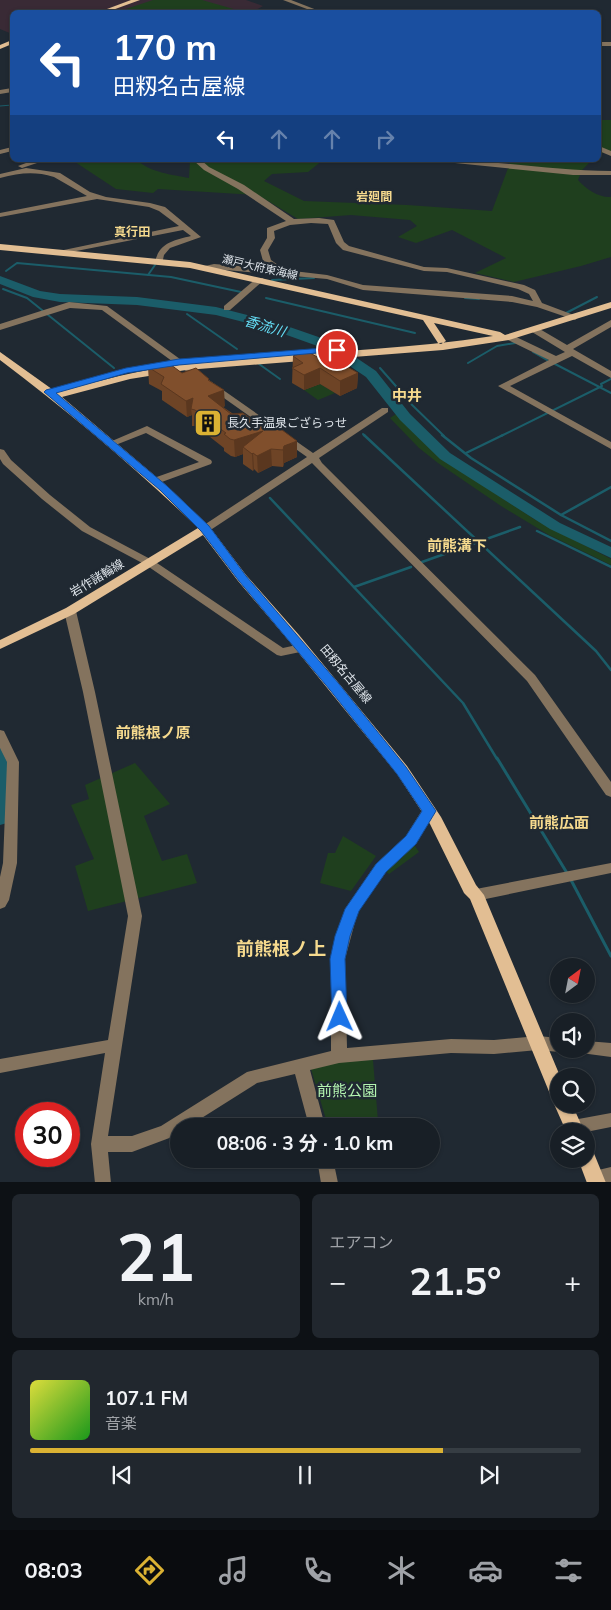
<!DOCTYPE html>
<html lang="ja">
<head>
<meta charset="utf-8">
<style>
	:root { --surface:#181f26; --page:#21272e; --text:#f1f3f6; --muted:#9fa2a7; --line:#363d43; --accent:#dbb233 }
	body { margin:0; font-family:Mulish,"Noto Sans JP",sans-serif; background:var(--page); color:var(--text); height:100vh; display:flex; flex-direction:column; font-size:19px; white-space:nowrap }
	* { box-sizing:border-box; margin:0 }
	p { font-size:16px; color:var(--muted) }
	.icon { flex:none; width:28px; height:28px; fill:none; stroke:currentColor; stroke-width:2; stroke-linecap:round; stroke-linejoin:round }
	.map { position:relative; height:1182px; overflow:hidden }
	.side { display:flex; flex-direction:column; gap:12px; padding:12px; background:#0d1115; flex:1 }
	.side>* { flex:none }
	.hud { position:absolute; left:10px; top:10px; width:591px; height:152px; border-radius:8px; box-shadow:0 1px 4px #0004,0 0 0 1px var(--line); background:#1a4fa0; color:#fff; overflow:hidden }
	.needle { width:32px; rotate:32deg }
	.buttons { position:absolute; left:550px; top:958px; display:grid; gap:10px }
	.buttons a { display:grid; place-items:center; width:45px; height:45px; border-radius:50%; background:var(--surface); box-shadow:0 1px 4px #0004,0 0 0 1px var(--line); font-size:25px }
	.speed { position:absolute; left:15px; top:1102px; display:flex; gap:10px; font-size:25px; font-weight:700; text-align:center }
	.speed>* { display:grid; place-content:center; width:65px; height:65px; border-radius:50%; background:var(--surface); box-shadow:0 1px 4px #0004,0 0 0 1px var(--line); line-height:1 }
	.speed .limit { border:8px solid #d22; background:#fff; color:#111 }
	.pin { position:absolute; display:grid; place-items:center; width:42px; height:42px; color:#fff; margin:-21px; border:2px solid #fff; border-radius:50%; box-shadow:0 1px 5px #0007 }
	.me { position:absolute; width:55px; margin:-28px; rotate:359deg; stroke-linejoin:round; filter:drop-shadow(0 0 4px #0008) }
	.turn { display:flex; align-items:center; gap:18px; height:105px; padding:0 20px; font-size:22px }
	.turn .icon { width:65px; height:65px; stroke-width:2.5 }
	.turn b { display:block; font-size:35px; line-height:42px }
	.lanes { display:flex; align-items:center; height:48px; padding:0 20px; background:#0003; justify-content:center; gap:25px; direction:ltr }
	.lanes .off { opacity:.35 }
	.big { font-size:38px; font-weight:700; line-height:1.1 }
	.side .card { flex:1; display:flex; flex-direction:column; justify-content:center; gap:8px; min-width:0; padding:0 18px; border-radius:8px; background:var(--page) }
	.side .dial { align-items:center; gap:0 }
	.dial b { font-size:65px; line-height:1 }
	.song { display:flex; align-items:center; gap:15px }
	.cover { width:60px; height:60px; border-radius:8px; background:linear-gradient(135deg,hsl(60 70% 55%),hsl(120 70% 35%)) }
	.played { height:5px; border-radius:2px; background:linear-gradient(90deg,var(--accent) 75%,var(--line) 75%) }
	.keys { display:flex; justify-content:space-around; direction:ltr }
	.heat { display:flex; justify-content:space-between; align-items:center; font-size:28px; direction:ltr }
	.side .tiles { flex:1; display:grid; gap:12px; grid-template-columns:1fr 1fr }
	.card:last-child { grid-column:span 2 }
	.trip { position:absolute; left:170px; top:1118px; width:270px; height:50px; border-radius:25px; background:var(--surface); box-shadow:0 1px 4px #0004,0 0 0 1px var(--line); font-weight:700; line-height:50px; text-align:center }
	.tabs { display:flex; height:80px; justify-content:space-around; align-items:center; background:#0a0c0f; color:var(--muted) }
	.tabs .icon { width:35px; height:35px }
	.tabs .current { color:var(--accent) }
	.tabs b { font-size:22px; color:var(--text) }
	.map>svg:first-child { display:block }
	.education { fill:#392a35 }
	.green { fill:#1f3f1e }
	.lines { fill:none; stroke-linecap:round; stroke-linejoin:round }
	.stream-far3 { stroke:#1b5d69; stroke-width:1 }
	.stream-far2 { stroke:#1b5d69; stroke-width:2 }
	.stream-far1 { stroke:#1b5d69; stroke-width:2.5 }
	.stream { stroke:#1b5d69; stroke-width:3 }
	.river { fill:#1b5d69; fill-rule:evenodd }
	.minor { fill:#84735e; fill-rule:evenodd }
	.major { fill:#e2be93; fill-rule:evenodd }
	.wall { fill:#6e4426 }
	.shaded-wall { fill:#5a371f }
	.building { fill:#804f2c; stroke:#5a371f }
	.route { fill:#1a73e8; stroke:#114b97 }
	.labels { text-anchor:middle; stroke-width:5; stroke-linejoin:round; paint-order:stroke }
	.far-street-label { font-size:11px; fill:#dfe5eb; stroke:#202932 }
	.far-quarter-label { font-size:12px; font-weight:bold; fill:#f6da8e; stroke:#202932 }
	.poi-label { font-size:12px; fill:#dfe5eb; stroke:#202932; text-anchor:start }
	.street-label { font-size:12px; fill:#dfe5eb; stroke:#202932 }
	.water-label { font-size:14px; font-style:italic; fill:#64ddf5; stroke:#202932 }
	.quarter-label { font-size:15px; font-weight:bold; fill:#f6da8e; stroke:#202932 }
	.near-park-label { font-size:15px; fill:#b3f4b0; stroke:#202932 }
	.near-quarter-label { font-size:18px; font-weight:bold; fill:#f6da8e; stroke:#202932 }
</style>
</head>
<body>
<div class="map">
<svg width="611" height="1183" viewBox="0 0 611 1183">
	<rect width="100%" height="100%" fill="#202932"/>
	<polygon class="education" points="0,0 246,0 263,6 252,12 12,12 12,34 0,29"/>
	<g class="green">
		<polygon points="153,0 202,0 237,10 231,12 117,12"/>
		<rect x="599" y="120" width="12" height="33"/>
		<path d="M72,160H137C149,172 173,175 189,178L190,160H323L308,172L272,174L264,181L304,201L407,205L492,211L511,160H592L582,170L578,180C586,189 599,198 611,197V257L581,266L514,282L475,273L506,258L452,230L416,243L398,237L417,226L410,220L351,215L298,219L258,195L158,189L153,193L116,189Z"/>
		<polygon points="320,384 335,393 318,400 304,390"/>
		<polygon points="396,414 426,445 446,461 534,519 611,559 611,565 549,535 501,506 438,463 419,448 390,418"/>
		<polygon points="135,763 170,804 144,816 162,861 187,854 197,883 88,911 75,866 94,859 71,805 89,799 85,785"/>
		<polygon points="343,836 376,856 351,891 320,883 328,853 335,853"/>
		<polygon points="411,840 419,852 389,874 381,868"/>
		<polygon points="373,1060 378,1121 345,1126 328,1126 311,1069 341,1061"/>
	</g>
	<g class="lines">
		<polyline class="stream-far3" points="0,106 12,105"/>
		<g class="stream-far2">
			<polyline points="6,271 17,263 171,277 241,292"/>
			<polyline points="148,275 155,265"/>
			<polyline points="272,280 314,278"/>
			<polyline points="3,289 27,298 114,368"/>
			<polyline points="266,298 415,333"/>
			<polyline points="465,298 479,299"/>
			<polyline points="225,313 230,308"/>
			<polyline points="566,313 597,297"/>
			<polyline points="187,314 237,349"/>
			<polyline points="533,352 547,360"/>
			<polyline points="468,363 497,346 515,343"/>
			<polyline points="259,364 280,379"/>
			<polyline points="555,364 611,393"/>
			<polyline points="380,368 402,393"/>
			<polyline points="407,400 444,436"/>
			<polyline points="363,434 365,436"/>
			<polyline points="501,436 602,386 601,384 611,379"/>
		</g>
		<g class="stream-far1">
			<polyline points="364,435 596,651 611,670"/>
			<polyline points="442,435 471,458 561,515 611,541"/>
			<polyline points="466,453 503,435"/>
			<polyline points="270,498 463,703 497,759"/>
			<polyline points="561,515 611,487"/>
			<polyline points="537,531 611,567"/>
			<polyline points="422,562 520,527"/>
			<polyline points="354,587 411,567"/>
		</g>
		<g class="stream">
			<polyline points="497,758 567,873"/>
			<polyline points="571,880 611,956"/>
		</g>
		<g class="river">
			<polygon points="0,276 40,291 60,294 137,297 216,307 278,323 333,342 376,371 410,414 450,453 560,523 611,547 611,558 550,529 440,459 400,420 366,377 323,348 270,329 216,315 137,305 60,302 33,297 0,284"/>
			<polygon points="0,748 7,750 11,759 10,818 7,823 0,825"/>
		</g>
		<g class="minor">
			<polygon points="283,0 291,0 322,12 315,12"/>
			<rect x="599" y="42" width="12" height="4"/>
			<polygon points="12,88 12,92 0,94 0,90"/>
			<polygon points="599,146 611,151 611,156 599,151"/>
			<polygon points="12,147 12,151 0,154 0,150"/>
			<polygon points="34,160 46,160 22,168 18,166"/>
			<path d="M193,160H201L209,167L244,185L294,219L319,218L334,220L344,242L349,246L424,267L447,268L524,285L535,290L542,303L579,317L575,320L537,307L512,302L363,290L327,279L215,269L205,270V266L214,264L273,269L263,261L260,250L267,238V228L286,221L238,189L204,170ZM311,223L328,224L336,243L343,250L424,271L447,272L518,289L529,294L533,301L512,296L363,285L327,275L285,270L271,260L268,250L275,238L274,231L290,225Z"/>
			<path d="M441,160C498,160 554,171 611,171V175H573L445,162Z"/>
			<path d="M26,168L60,173L90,192L106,197L150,203L165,207L201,237L170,248L164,255L162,264H159L155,262C159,243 174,240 191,236L183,230L56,255L55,253L59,251L179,226L159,211L149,207L97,199L0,217V213L87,196L54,177C34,171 20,173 0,178V174Z"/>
			<polygon points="257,278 263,278 264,280 230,310 224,310 224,306"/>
			<polygon points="69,302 107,306 184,362 179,365 176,364 102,310 70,308 0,330 0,324"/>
			<polygon points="611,320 611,327 573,349 611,371 611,378 572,356 510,386 611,442 611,449 498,386 549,360 506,339 506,335 512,335 556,356 565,352 532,332 532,328 538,328 567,345"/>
			<polygon points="186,364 313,453 382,408 388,408 388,412 319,458 322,463 535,675 611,782 611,797 606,795 527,681 312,463 209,531 201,531 200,529 201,527 307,457 183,369 183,365"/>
			<polygon points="147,426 211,460 212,462 211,464 159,483 151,483 150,481 151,479 199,462 146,433 113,446 110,447 105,444"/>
			<polygon points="0,449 4,450 11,460 50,495 90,527 154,561 283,648 301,644 305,645 307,648 305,651 281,656 277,655 146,565 82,531 42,499 3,464 0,459"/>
			<polygon points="70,607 76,611 95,692 142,916 108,1136 132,1136 161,1126 247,1072 331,1051 331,959 345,909 376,864 406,836 424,807 429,806 434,807 436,811 416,844 386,872 358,911 345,959 347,1048 451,1039 494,1040 538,1036 559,1038 559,1049 564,1050 559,1052 538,1050 494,1054 451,1053 339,1063 310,1070 325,1126 309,1126 295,1074 257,1083 189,1126 179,1126 179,1133 172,1137 132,1152 108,1152 111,1183 95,1183 91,1144 105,1053 0,1073 0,1059 108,1040 128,916 83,692 64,611"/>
			<polygon points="0,730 4,731 19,762 17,863 9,900 5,907 0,909 0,877 3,863 7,762 0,748"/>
			<polygon points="611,863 611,873 476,901 471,899 469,895 471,891 476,889"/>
			<polygon points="586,1041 611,1043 611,1057 581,1053 579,1049 586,1049"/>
			<polygon points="611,1113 611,1127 586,1132 567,1131 565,1127 567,1122 573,1120"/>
			<polygon points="317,1159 333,1159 338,1183 321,1183"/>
			<polygon points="611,1167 611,1183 590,1183 588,1178 590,1172"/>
		</g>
		<g class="major">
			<polygon points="131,0 140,0 107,12 99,12"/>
			<polygon points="12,40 12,44 0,49 0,45"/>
			<path d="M0,244L190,262L500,332L505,335L611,302V308L509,340L443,350L186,370L130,379L62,397L167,486L209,526L246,575L299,635L407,766L441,817L476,885L484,895L560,1076H559V1104H572L584,1131H566L554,1104L556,1101L553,1100L550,1094L470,899L464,893L430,824L397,774L289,641L238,581L203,535L74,614L0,649V640L66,608L198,528C136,468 69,412 0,360V352L56,392C99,381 141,369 186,364C288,352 391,352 493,336L434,323L446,341L441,344L438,343L423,320L190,268L0,250Z"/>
			<polygon points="586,1149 593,1151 606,1183 587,1183 578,1159 586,1159"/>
		</g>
	</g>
	<g class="wall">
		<polygon points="293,356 358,373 357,388 340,396 320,384 304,390 292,383"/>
		<polygon points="148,367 182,373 210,381 225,406 223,407 297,457 284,463 283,467 272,466 258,473 254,469 253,471 243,464 243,454 235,457 231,456 224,451 224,448 196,426 192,426 192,415 187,417 162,400 162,391 149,384"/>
	</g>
	<g class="shaded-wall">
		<polygon points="320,368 320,384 304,390 304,375"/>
		<polygon points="358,373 357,388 340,396 340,381"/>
		<polygon points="209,379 210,395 224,390 225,406 208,413 208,380"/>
		<polygon points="193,398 191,409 192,415 187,417 186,401"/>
		<polygon points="263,431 243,447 243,454 235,457 234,440"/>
		<polygon points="297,441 297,457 284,463 283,467 283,450 284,446"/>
		<polygon points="271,449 272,466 258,473 257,456"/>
		<polygon points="253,453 254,469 253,471 252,454"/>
	</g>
	<g class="building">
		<polygon points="307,351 317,357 326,354 358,373 340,381 320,368 304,375 292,368 303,363 293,356"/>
		<polygon points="167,362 182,373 196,368 209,379 208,380 224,390 208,396 231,414 243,413 259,425 270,421 297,441 284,446 283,450 271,449 257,456 253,453 252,454 243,447 263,431 234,440 230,439 224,434 226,433 195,410 191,409 193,398 186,401 161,384 164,377 148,367"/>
	</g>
	<polygon class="route" points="337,347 341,350 340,351 179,365 127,373 56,393 167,486 209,526 246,576 339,684 406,767 436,811 416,844 386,872 359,911 350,936 345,959 347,1017 345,1022 340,1024 334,1022 332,1017 330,959 335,936 345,909 376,864 406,836 422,811 397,774 330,690 239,581 201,531 160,490 44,392 46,390 126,368 179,359"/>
	<defs>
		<g id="building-square" transform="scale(1.4375)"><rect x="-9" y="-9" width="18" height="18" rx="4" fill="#dbb233" stroke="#202932"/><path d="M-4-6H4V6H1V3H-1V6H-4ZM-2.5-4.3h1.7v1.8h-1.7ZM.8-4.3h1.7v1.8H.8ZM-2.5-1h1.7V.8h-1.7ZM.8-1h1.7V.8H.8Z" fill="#111"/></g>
	</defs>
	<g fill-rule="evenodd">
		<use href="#building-square" x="208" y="423"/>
	</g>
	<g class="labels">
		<g class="far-street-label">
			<text transform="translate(260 267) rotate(13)" y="4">瀬戸大府東海線</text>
		</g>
		<g class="far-quarter-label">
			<text x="374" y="201">岩廻間</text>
			<text x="132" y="236">真行田</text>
		</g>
		<g class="poi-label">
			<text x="227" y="427">長久手温泉ござらっせ</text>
		</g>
		<g class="street-label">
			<text transform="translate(97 578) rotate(-31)" y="4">岩作諸輪線</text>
			<text transform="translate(346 674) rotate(50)" y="4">田籾名古屋線</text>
		</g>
		<g class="water-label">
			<text transform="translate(265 326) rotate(17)" y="5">香流川</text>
		</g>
		<g class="quarter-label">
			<text x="407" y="401">中井</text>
			<text x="457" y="551">前熊溝下</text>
			<text x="153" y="738">前熊根ノ原</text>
			<text x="559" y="828">前熊広面</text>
		</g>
		<g class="near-park-label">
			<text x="347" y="1096">前熊公園</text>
		</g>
		<g class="near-quarter-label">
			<text x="281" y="955">前熊根ノ上</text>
		</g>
	</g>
</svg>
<div class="buttons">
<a><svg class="needle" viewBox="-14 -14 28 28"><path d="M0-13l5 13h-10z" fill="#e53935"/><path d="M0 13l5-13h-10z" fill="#9fa2a7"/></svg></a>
<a><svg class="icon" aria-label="sound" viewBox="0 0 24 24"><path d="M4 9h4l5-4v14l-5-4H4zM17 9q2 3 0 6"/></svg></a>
<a><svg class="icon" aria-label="search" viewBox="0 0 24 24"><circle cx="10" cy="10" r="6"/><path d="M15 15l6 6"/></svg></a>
<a><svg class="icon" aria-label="layers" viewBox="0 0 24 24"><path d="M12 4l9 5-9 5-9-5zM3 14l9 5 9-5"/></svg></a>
</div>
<div class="speed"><div class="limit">30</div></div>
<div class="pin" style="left:337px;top:350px;background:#d93025"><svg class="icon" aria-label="arrive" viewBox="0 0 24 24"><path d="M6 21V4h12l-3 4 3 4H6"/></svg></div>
<svg class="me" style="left:340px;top:1017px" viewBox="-20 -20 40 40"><path d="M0-17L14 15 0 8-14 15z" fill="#1a73e8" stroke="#fff" stroke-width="4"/></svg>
<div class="trip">08:06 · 3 分 · 1.0 km</div>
<div class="hud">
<div class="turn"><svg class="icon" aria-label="left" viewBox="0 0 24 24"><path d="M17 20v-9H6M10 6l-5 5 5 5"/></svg><div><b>170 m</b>田籾名古屋線</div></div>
<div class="lanes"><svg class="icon" aria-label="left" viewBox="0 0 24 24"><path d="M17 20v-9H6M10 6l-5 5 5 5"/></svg><svg class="icon off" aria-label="ahead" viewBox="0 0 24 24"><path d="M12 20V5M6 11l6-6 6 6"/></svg><svg class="icon off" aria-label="ahead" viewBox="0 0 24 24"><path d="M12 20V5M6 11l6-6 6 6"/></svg><svg class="icon off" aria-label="right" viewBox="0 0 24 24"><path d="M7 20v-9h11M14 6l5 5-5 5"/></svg></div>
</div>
</div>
<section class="side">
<div class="tiles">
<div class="card dial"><b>21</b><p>km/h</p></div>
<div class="card"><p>エアコン</p>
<div class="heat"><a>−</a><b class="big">21.5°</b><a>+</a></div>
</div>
<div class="card">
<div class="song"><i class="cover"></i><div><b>107.1 FM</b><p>音楽</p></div></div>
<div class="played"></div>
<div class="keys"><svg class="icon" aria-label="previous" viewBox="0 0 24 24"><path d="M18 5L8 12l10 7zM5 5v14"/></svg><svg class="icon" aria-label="pause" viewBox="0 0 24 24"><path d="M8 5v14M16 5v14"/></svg><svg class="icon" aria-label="next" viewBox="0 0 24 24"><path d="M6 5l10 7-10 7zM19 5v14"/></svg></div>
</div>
</div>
</section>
<nav class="tabs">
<b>08:03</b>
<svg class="icon current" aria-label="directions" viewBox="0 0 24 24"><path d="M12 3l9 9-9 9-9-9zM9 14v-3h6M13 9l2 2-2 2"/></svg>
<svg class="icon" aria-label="music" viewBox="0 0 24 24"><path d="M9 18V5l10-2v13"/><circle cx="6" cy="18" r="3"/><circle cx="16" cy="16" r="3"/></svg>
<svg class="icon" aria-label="phone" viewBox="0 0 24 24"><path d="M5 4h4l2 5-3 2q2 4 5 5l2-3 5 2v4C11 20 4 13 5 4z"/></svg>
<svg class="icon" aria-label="climate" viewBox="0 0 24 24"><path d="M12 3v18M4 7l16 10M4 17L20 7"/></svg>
<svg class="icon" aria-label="car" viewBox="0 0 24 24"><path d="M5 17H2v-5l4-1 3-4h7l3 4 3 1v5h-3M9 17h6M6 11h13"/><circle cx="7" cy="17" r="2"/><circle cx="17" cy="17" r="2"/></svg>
<svg class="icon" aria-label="filters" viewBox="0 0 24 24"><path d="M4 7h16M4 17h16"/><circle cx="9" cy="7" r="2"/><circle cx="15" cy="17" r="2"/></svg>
</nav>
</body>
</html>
